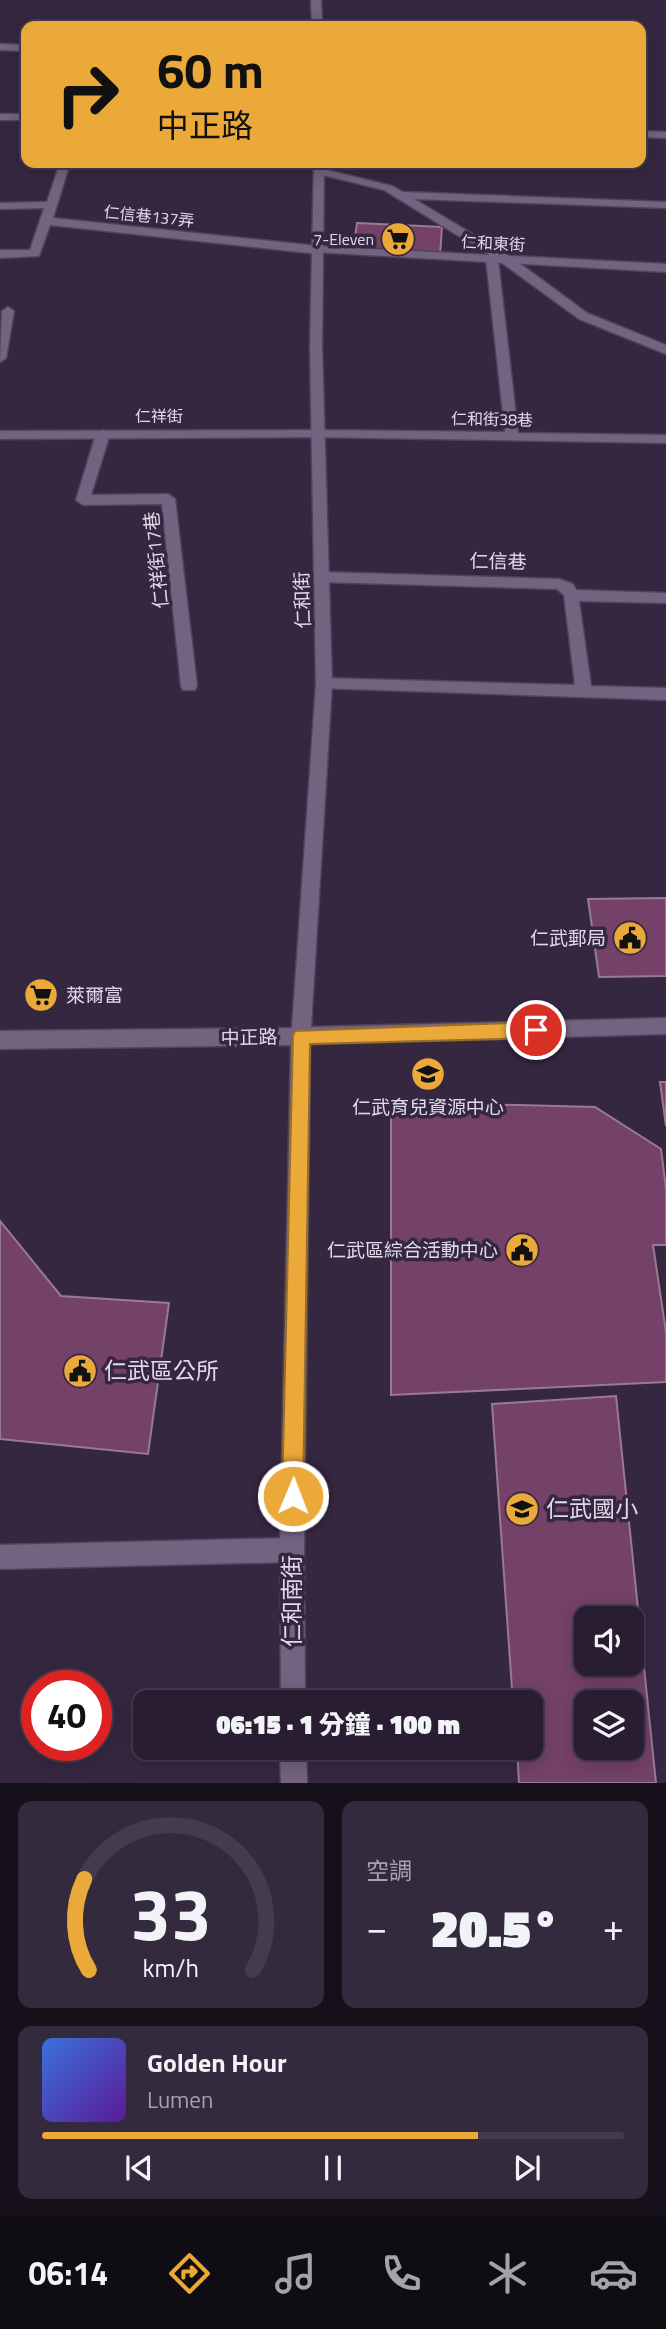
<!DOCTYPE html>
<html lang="zh-TW">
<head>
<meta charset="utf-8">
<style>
	:root { --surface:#281d31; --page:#342a3d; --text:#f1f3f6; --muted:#a5a2ab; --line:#443b4d; --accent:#eba93a }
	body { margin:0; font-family:"Titillium Web","Noto Sans TC",sans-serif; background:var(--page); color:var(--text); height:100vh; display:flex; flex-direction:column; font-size:26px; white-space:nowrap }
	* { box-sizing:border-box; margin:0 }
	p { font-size:23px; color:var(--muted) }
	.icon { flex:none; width:38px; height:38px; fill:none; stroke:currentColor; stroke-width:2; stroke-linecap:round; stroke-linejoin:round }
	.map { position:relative; height:1783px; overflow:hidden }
	.side { display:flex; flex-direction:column; gap:18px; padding:18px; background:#16101b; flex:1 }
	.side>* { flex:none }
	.hud { position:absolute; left:21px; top:21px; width:625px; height:147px; border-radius:14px; box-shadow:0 4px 18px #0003,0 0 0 2px var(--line); background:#eba93a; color:#111; overflow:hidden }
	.buttons { position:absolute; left:574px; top:1606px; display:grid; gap:14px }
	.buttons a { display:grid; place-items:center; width:70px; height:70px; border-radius:14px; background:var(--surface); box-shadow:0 4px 18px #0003,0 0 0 2px var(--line); font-size:35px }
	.speed { position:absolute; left:21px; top:1670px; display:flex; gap:14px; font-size:35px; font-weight:700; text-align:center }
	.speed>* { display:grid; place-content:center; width:91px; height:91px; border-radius:50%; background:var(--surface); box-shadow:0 4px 18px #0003,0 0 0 2px var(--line); line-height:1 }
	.speed .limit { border:10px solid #d22; background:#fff; color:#111 }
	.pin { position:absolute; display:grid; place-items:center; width:60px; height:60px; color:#fff; margin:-30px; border:4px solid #fff; border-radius:50%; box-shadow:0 2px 7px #0007 }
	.me { position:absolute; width:77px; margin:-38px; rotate:1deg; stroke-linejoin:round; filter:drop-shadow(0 0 5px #0008) }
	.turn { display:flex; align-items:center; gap:24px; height:147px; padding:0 21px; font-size:32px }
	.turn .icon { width:91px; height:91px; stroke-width:2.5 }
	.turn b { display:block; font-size:49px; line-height:60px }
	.big { font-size:52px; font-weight:800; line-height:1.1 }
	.side .card { flex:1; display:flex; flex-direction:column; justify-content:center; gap:10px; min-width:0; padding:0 24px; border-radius:14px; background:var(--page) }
	.side .dial { align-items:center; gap:0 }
	.dial svg { height:182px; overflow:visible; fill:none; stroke:var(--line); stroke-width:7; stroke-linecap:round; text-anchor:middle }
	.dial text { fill:var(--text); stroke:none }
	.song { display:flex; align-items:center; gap:21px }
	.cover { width:84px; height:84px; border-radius:10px; background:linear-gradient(135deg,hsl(220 70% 55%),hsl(270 70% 35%)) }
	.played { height:7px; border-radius:4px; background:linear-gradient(90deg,var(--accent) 75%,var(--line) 75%) }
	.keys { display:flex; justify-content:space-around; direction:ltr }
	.heat { display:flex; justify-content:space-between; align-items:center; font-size:38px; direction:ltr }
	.side .tiles { flex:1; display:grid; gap:18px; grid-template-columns:1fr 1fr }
	.card:last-child { grid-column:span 2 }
	.trip { position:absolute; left:133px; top:1690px; width:410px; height:70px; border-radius:14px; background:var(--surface); box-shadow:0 4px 18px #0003,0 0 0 2px var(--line); font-weight:800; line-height:70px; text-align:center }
	.tab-bar { display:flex; height:112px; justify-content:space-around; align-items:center; background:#100c14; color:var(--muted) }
	.tab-bar .icon { width:49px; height:49px }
	.tab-bar .on { color:var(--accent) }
	.tab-bar b { font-size:32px; color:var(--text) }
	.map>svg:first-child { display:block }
	.building { fill:#744169; stroke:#997a91; stroke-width:2; fill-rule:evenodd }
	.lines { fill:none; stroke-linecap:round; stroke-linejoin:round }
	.service-casing { stroke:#504359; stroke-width:3 }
	.minor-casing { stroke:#504359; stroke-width:3 }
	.tertiary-casing { stroke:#504359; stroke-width:3 }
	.service { fill:#736280; fill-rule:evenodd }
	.minor { fill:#736280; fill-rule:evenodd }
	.tertiary { fill:#736280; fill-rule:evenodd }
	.route { fill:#eba93a; stroke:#996e26; stroke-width:2 }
	.labels { text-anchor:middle; stroke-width:7; stroke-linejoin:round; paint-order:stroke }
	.far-street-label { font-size:16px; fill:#e1d8e9; stroke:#362741 }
	.far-poi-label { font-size:16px; fill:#e1d8e9; stroke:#362741; text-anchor:end }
	.street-label { font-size:19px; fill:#e1d8e9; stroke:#362741 }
	.poi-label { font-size:19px; fill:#e1d8e9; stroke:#362741; text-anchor:end }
	.near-poi-label { font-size:23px; fill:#e1d8e9; stroke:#362741; text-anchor:start }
	.near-street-label { font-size:23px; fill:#e1d8e9; stroke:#362741 }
</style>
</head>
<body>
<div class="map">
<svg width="666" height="1783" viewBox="0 0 666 1783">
	<rect width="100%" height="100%" fill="#362741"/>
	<g class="building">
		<polygon points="357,223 442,227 440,255 353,251"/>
		<polygon points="666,898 666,976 599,977 588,899"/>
		<polygon points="660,1082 666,1082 666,1126"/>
		<polygon points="391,1102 595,1107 661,1149 666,1188 666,1245 653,1245 666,1332 666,1382 391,1395"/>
		<polygon points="0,1221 61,1296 169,1303 148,1454 0,1439"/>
		<path d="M616,1396L656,1783H519L517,1748H530V1703H513L492,1404ZM586,1619H632V1664H586ZM586,1703H632V1748H586Z"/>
	</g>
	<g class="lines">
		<g class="service-casing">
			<g id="service">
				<polygon points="0,44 26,45 26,51 0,50"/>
				<polygon points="60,163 70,163 53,218 318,246 324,250 318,254 50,225 39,256 0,258 0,250 30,250 44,208 0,209 0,203 47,202"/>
				<polygon points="319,168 392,186 403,192 666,202 666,208 414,199 511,257 587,313 666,345 666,354 579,319 498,260 518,433 666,435 666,443 312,437 310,434 317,430 505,432 486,259 491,256 384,190 315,173 314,171"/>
				<polygon points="8,307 14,311 6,358 0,362 2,311"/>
				<polygon points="103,430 110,434 91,495 168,494 175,499 197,686 195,690 183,690 181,686 162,504 83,505 76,500 96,434"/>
				<polygon points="321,572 559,579 573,584 576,590 666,593 666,603 579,601 591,686 666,688 666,700 318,688 316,684 324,678 575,685 564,595 557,589 321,582 314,577"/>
				<polygon points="292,1538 300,1542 304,1550 300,1558 292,1562 0,1569 0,1545"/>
			</g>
		</g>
		<g class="minor-casing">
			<g id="minor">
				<rect x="0" y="114" width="26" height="6"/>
				<polygon points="640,131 666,132 666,138 640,137"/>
				<polygon points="318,246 666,264 666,272 314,252 314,248"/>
				<polygon points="317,430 324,434 322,437 0,439 0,431"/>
			</g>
		</g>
		<g class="tertiary-casing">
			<g id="tertiary">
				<polygon points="311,0 321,0 322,26 312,26"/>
				<polygon points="314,163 324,163 322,347 332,684 311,1027 666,1018 666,1034 310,1044 304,1550 305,1703 281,1703 280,1550 291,1045 0,1049 0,1031 292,1028 316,684 310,347"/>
				<polygon points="280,1748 306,1748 307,1783 281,1783"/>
			</g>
		</g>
		<use href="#service" class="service"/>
		<use href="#minor" class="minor"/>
		<use href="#tertiary" class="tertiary"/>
	</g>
	<polygon class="route" points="536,1022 542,1025 544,1030 542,1036 536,1038 310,1044 303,1496 300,1504 293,1507 285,1504 282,1496 293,1036 295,1031"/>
	<defs>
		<g id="supermarket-disc" transform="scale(1.75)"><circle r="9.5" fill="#eba93a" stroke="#362741"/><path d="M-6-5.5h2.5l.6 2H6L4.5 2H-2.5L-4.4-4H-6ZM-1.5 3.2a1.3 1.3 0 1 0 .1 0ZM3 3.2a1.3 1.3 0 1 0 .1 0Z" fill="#111"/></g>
		<g id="civic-disc" transform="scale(1.75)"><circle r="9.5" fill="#eba93a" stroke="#362741"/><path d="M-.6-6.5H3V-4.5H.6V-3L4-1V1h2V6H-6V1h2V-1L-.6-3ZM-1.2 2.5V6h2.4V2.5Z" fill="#111"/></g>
		<g id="school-disc" transform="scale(1.75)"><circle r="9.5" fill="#eba93a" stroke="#362741"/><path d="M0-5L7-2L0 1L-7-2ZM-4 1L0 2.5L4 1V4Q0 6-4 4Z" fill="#111"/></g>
	</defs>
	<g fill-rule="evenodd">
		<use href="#supermarket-disc" x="398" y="239"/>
		<use href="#civic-disc" x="630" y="938"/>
		<use href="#supermarket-disc" x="41" y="995"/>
		<use href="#school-disc" x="428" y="1074"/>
		<use href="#civic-disc" x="522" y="1250"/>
		<use href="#civic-disc" x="80" y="1371"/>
		<use href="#school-disc" x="522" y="1509"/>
	</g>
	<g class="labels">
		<g class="far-street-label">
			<text transform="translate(149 216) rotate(6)" y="6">仁信巷137弄</text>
			<text transform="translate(493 243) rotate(3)" y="6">仁和東街</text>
			<text x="159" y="422">仁祥街</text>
			<text transform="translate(492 419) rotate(1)" y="6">仁和街38巷</text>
		</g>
		<g class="far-poi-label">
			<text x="374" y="245">7-Eleven</text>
		</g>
		<g class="street-label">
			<text transform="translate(156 560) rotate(-96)" y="7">仁祥街17巷</text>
			<text transform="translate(498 561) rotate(1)" y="7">仁信巷</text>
			<text transform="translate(302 600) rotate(-92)" y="7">仁和街</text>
			<text transform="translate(249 1037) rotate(-1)" y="7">中正路</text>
		</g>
		<g class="poi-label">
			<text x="606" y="945">仁武郵局</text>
			<text x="66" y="1002" text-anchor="start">萊爾富</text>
			<text x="428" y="1114" text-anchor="middle">仁武育兒資源中心</text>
			<text x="498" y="1257">仁武區綜合活動中心</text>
		</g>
		<g class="near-poi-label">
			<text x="104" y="1379">仁武區公所</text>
			<text x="546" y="1517">仁武國小</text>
		</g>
		<g class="near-street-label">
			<text transform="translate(292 1601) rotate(-90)" y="8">仁和南街</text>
		</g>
	</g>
</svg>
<div class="buttons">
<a><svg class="icon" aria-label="sound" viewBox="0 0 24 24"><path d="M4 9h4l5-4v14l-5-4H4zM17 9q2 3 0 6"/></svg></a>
<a><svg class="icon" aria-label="layers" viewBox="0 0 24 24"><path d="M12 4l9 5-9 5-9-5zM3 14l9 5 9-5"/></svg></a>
</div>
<div class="speed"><div class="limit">40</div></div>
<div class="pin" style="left:536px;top:1030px;background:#d93025"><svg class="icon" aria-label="arrive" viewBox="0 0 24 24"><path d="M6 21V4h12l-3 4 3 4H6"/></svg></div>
<svg class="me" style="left:293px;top:1496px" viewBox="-20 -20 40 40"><circle r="17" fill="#eba93a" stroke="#fff" stroke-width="3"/><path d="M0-11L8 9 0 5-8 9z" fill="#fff"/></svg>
<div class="trip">06:15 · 1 分鐘 · 100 m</div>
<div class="hud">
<div class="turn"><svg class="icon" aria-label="right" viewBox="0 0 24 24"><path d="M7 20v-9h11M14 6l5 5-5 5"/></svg><div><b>60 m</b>中正路</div></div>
</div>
</div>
<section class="side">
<div class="tiles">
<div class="card dial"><svg viewBox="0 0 100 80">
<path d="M14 69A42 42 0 1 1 86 69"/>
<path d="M14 69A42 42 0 0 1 12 29" stroke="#eba93a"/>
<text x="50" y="56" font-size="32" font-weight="700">33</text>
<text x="50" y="72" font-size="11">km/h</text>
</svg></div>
<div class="card"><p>空調</p>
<div class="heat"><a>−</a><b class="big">20.5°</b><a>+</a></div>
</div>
<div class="card">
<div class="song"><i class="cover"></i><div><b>Golden Hour</b><p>Lumen</p></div></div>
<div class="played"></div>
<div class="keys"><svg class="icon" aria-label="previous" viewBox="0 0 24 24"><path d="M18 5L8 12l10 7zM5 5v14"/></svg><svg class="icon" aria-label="pause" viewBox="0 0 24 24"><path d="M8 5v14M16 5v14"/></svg><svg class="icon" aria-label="next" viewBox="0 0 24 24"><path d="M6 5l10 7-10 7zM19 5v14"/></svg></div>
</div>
</div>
</section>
<nav class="tab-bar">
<b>06:14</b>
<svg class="icon on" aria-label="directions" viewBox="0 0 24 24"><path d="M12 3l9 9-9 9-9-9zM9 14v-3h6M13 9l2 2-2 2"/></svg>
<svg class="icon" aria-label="music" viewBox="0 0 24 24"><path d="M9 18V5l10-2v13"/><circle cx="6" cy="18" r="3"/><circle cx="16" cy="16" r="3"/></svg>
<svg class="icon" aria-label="phone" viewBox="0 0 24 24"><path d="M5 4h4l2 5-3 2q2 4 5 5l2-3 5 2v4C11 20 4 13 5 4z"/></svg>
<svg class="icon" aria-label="climate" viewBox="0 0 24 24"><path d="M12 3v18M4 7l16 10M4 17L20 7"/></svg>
<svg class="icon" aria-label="car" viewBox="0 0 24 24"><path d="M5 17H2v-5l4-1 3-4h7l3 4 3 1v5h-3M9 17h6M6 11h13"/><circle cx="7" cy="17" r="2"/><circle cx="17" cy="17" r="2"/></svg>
</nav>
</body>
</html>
